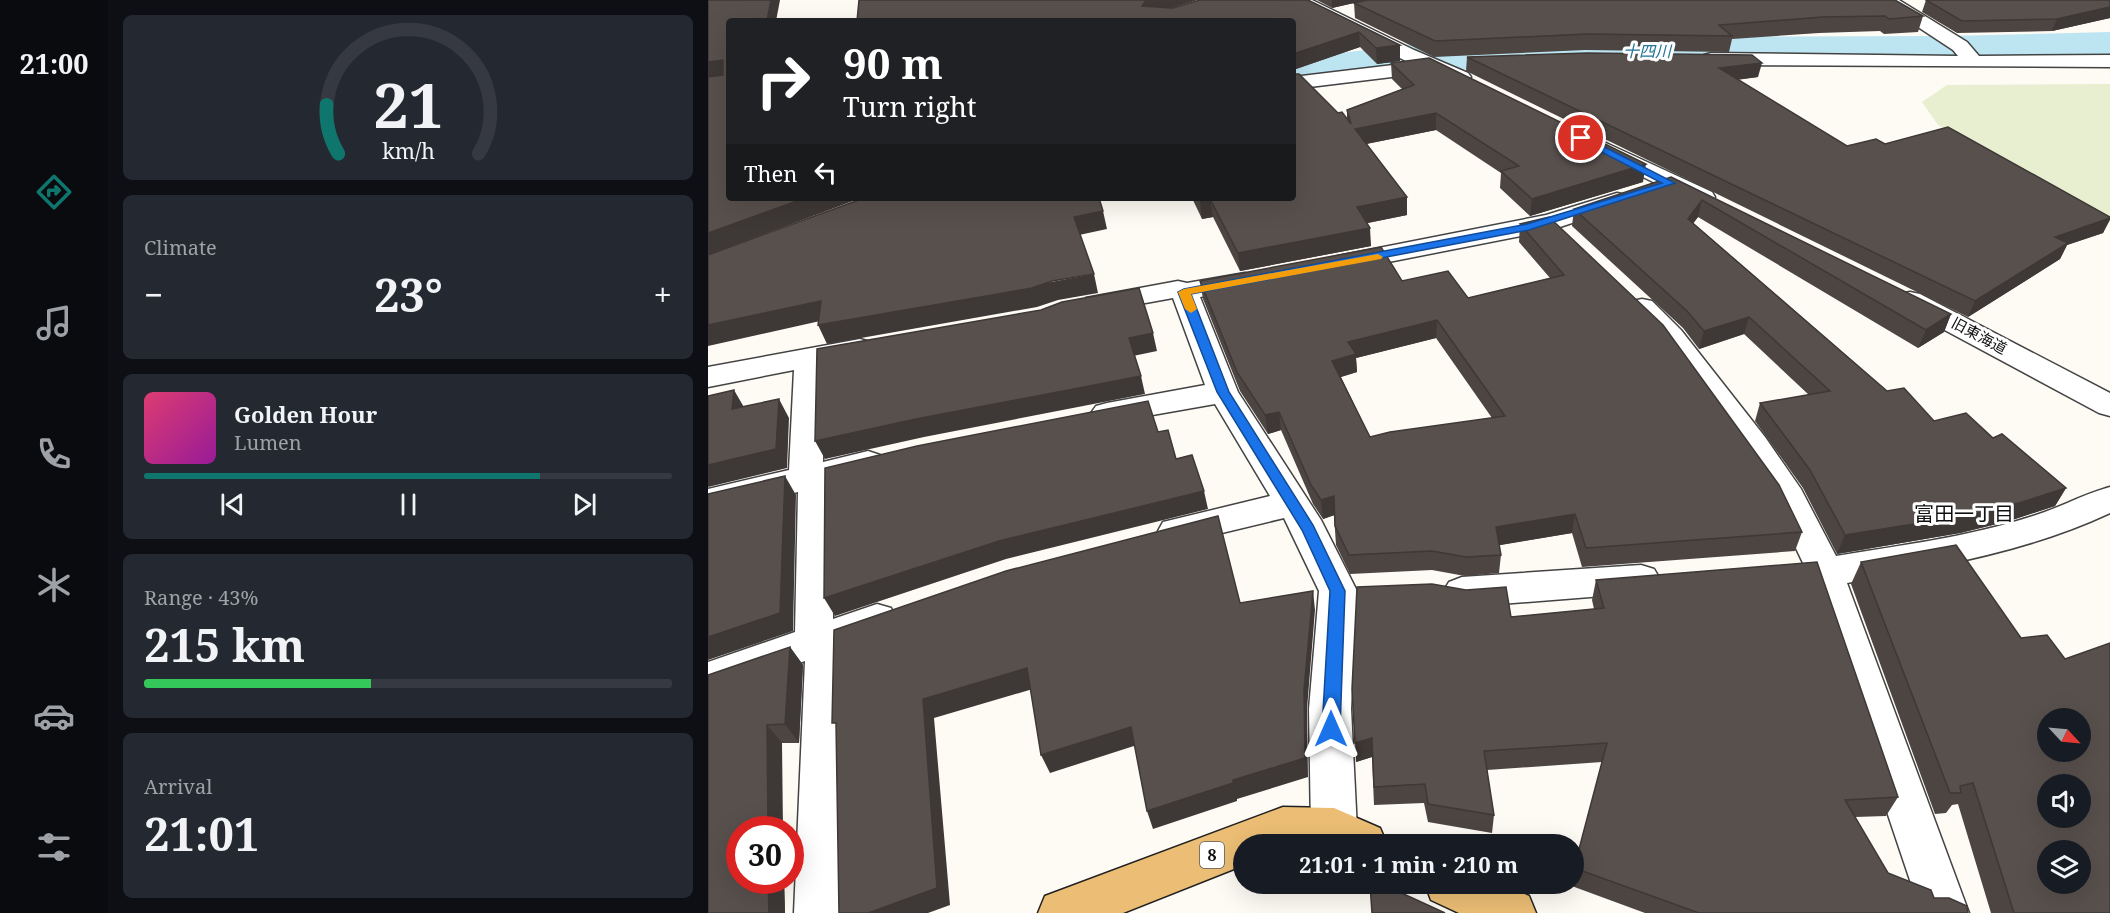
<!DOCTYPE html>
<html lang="en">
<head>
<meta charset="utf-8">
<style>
	:root { --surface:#171b24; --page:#242831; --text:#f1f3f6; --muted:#9ea1a6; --line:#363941; --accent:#0f766e }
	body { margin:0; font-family:"Noto Serif","Noto Sans JP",serif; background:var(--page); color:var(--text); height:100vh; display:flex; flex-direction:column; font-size:22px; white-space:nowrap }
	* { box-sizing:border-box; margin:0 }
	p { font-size:20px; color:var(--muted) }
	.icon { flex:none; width:33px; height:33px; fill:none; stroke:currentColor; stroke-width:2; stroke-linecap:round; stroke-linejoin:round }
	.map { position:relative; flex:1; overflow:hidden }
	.details { display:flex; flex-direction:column; gap:15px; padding:15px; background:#0d0f14; width:600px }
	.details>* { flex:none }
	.banner { position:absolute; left:18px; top:18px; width:570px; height:183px; border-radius:6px; box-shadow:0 6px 24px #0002; background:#202124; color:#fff; overflow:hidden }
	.needle { width:39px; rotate:116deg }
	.buttons { position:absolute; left:1329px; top:708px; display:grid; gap:12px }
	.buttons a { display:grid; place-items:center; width:54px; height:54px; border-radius:50%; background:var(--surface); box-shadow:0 6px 24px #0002; font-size:30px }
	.speed { position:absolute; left:18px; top:816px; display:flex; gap:12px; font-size:30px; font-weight:700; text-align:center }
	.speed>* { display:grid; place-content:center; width:78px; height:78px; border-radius:50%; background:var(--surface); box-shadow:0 6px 24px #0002; line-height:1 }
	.speed .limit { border:9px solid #d22; background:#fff; color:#111 }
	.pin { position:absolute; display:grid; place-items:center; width:51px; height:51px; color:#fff; margin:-26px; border:3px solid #fff; border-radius:50%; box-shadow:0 2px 6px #0007 }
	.me { position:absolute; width:66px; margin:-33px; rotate:0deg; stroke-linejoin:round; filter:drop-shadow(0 0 4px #0008) }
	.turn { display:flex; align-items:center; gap:21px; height:126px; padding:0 18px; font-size:27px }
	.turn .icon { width:78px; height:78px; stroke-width:2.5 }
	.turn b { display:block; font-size:42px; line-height:51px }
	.then { display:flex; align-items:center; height:57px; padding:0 18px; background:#0003; gap:12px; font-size:22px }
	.big { font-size:45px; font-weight:700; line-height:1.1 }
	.details .widget { flex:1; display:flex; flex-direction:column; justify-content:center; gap:9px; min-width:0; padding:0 21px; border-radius:9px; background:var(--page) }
	.details .dial { align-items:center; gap:0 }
	.dial svg { height:156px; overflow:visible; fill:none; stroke:var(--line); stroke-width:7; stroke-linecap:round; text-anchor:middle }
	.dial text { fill:var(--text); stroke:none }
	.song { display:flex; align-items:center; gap:18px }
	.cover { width:72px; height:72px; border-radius:9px; background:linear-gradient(135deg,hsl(340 70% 55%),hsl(300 70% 35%)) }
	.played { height:6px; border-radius:3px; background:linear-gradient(90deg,var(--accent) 75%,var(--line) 75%) }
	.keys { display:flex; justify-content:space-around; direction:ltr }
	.heat { display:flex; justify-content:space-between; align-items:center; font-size:33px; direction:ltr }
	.charge { height:9px; border-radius:4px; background:linear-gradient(90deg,#34c759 43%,var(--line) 0) }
	.trip { position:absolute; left:525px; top:834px; width:351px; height:60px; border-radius:30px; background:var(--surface); box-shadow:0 6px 24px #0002; font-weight:700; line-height:60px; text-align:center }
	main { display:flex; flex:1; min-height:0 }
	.menu { display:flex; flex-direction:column; width:108px; justify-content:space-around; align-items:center; background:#090b0e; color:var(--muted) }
	.menu .icon { width:42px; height:42px }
	.menu .on { color:var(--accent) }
	.menu b { font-size:27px; color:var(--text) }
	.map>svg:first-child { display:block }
	.pitch { fill:#e8eed0 }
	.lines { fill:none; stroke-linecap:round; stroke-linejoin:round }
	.river { fill:#bce5f1; fill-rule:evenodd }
	.minor-casing { stroke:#434343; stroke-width:3 }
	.major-casing { stroke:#212121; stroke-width:3 }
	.minor { fill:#fff; fill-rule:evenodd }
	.major { fill:#ecbe75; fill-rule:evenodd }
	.wall { fill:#4c4542; fill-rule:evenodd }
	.shaded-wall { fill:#3e3836 }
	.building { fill:#58504d; stroke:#3e3836; stroke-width:1.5; fill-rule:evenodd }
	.route { fill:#1a73e8; stroke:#114b97; stroke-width:1.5 }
	.slow { fill:#f59e0b }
	.labels { text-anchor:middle; stroke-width:6; stroke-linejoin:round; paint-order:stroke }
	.far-street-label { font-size:15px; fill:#101010; stroke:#fff }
	.far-water-label { font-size:16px; font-style:italic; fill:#237598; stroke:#fff }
	.shield { fill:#fff; stroke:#585858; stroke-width:1.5 }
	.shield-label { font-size:16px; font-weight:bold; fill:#101010 }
	.neighbourhood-label { font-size:20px; fill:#101010; stroke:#fff }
</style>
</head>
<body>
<main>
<nav class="menu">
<b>21:00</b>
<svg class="icon on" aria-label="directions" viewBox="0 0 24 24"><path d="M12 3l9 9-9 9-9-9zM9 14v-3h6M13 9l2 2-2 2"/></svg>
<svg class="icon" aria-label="music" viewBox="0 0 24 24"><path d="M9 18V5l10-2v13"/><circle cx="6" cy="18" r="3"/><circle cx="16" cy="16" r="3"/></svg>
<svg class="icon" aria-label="phone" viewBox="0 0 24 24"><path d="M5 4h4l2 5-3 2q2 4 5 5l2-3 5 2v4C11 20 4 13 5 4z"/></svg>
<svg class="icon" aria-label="climate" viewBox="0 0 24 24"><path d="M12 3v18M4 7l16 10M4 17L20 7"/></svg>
<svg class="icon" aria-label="car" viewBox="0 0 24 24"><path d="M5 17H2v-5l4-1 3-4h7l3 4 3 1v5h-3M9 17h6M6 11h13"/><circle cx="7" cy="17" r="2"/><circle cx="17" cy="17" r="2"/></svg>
<svg class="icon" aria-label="filters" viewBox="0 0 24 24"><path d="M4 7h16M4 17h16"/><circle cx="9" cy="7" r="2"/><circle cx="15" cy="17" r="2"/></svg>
</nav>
<section class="details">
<div class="widget dial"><svg viewBox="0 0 100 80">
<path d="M14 69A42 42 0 1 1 86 69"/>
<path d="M14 69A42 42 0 0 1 8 44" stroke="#0f766e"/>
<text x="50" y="56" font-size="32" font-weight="700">21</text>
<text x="50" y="72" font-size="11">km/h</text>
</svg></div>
<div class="widget"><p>Climate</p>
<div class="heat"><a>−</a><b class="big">23°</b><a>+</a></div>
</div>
<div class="widget">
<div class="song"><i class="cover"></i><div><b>Golden Hour</b><p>Lumen</p></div></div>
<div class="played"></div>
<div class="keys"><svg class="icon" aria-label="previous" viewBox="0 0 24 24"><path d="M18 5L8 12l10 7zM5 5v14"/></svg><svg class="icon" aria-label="pause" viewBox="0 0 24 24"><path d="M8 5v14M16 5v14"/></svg><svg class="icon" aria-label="next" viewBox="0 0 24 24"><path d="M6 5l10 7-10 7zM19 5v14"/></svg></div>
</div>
<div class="widget"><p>Range · 43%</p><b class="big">215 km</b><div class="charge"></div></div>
<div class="widget"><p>Arrival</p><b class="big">21:01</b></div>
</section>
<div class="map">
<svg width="1402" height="913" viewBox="0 0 1402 913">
	<rect width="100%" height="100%" fill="#fefaf4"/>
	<polygon class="pitch" points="1402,84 1402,222 1230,125 1214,102 1239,85"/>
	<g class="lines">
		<polygon class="river" points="1402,32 1402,62 1240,66 801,67 728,71 585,91 585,59 728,41 801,37 1240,36"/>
		<g class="minor-casing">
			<g id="minor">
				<polygon points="581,0 604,0 706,50 760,73 763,77 760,81 753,83 746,81 725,72 585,89 585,77 702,63 584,4"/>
				<polygon points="1169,0 1191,0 1259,42 1271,56 1402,55 1402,67 1003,65 996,63 993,59 996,55 1003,53 1250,56 1245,50"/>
				<polygon points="898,143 1004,192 1007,197 1004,202 995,204 986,202 890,155 887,150 890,145"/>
				<polygon points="909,193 918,195 921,200 918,205 843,230 635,271 626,269 622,263 626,257 635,255 838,215"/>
				<polygon points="537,273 547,275 551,281 547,287 492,297 530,392 613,520 649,591 643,709 649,830 642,844 610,844 603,830 601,709 611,591 576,518 468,544 455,540 450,531 455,522 562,496 507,404 399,423 388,420 383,413 388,406 399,403 497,385 465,298 388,312 378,310 374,304 378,298 470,281 479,283"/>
				<polygon points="1202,292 1212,294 1402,393 1402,416 1391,413 1192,306 1188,300 1192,294"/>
				<path d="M934,299L944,301L973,330L1057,437L1093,489L1128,556C1194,545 1261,537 1325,516C1351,508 1376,494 1402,487V513C1319,552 1228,567 1139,583L1261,913H1213L1096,565L1066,502L1033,453L953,342L920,307L924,301Z"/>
				<polygon points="152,339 162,342 167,348 162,354 116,364 115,462 160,451 172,455 177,463 172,471 124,484 125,619 169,604 183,608 188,619 183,630 136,647 134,913 86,913 97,661 0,696 0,662 87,632 90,492 0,515 0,489 81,470 86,370 0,387 0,367"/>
				<polygon points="933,565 946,569 952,579 946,589 933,593 754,607 741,602 735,592 741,582 754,577"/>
			</g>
		</g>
		<g class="major-casing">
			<g id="major">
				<polygon points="575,807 626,808 672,828 679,844 536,844 536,865 415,913 330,913 337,896"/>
				<polygon points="717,884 793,884 821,896 828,913 751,913 723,900"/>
			</g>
		</g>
		<use href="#minor" class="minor"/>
		<use href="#major" class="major"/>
	</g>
	<g class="wall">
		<polygon points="151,0 489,0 463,8 600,0 692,45 692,61 669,64 652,47 585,70 585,21"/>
		<polygon points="609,0 659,0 624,8"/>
		<polygon points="1218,0 1402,0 1402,18 1344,31 1249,33 1214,12"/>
		<polygon points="646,3 1215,16 1210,32 1176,34 1172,31 1111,33 1024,39 1021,52 877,50 726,57 647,18"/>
		<polygon points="759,57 1050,77 1029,80 1139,146 1177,144 1402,217 1402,220 1395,233 1359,245 1352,259 1260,317 758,71"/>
		<polygon points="683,63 935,182 822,216 792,188 793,173 728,130 658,144 699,197 699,215 659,223 663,246 532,271 505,217 494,219 484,198 585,198 630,113 639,119 639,110 694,89 684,79"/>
		<polygon points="963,177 1243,314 1236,332 1210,348 990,217 985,223 1179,391 1226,421 1285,438 1358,488 1347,506 1301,521 1252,533 1129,554 1095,488 1047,421 1052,403 1101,395 1036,334 991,349 975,328 864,226 866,209"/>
		<path d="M812,224L1094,532L1087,551L874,567L864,533L791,545L793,555L791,573L757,576L724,570L642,574L628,545L626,515L615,519L605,504L573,430L560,434L532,391L495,299L492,281H694L760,298L842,278L811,242ZM728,338L784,418L662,437L633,377L649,372L648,358Z"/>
		<polygon points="1153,562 1313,638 1402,913 1283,913 1250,804 1244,805 1238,813 1227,814 1143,584"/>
		<polygon points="888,580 1190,797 1178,816 1147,817 1180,873 1226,898 1260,913 937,913 861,885 862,884 866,884 866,868 894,762 779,770 786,815 784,833 720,822 716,803 666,805 664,757 648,762 803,617 886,609 884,600"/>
		<polygon points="82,647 95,665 91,743 74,743 32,880 76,880 77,913 0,913"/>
	</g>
	<g class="shaded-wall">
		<polygon points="63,0 72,0 68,21 59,21"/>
		<polygon points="438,0 489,0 440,15 434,6"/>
		<polygon points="624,0 659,0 624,8"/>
		<polygon points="1402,7 1402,18 1344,31 1349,19"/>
		<polygon points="651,32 652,47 585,70 585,54"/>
		<polygon points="692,45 692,61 669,64 668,48"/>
		<polygon points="15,60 21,73 0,79 0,62"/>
		<polygon points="1054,63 1050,77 1008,82 1011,68"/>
		<polygon points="728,113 728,130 648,146 647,129"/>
		<polygon points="938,164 935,182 822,216 824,199"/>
		<polygon points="699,197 699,215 650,225 649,207"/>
		<polygon points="97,198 153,198 0,255 0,233"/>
		<polygon points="502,199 505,217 494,219 492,201"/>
		<polygon points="994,200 990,217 976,236 980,219"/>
		<polygon points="395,211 399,229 371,235 366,217"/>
		<polygon points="1402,218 1395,233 1359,245 1352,259 1260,317 1267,301 1347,237"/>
		<polygon points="662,228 663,246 532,271 530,253"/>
		<polygon points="386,274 390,293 350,300 329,307 119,344 110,325"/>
		<polygon points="113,301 121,319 0,346 0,325"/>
		<polygon points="1243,314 1236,332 1210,348 1218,330"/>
		<polygon points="1041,317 1036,334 991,349 996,331"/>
		<polygon points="729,320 728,338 648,358 649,372 626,379 624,361 640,342"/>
		<polygon points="445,333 449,351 425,356 421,338"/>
		<polygon points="433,376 437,394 216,437 117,459 107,441 208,419"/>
		<polygon points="26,390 37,409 24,409"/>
		<polygon points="71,399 81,418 79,468 0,487 0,465"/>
		<polygon points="571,412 573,430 560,434 557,415"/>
		<polygon points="77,476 88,495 85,631 0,660 0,637"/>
		<polygon points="1358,488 1347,506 1301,521 1252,533 1129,554 1137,535"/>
		<polygon points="496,491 500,509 298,559 127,616 116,598 291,541"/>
		<polygon points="626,496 627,515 615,519 613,500"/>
		<polygon points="867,514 864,533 787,546 788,527"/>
		<polygon points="605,591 607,610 599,709 600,777 529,799 529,801 445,829 439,811 525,780 596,690"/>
		<polygon points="82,647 95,665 91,743 77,724"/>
		<polygon points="319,668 328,688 226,718 242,905 220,913 160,913 215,699"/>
		<polygon points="59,725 74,743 75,830 60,830"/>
		<polygon points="423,727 429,745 342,773 333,755"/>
		<polygon points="664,738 664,757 648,762 647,743"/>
		<polygon points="60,880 76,880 77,913 61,913"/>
	</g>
	<g class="building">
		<polygon points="0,0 63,0 59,21 21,21 21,198 97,198 0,233 0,77 15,75 15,60 0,62"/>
		<polygon points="151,0 438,0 434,6 465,8 492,0 600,0 692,45 668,48 651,32 585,54 585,21 149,21"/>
		<polygon points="660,0 1187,0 1215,16 1181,19 1177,16 1115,17 1011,25 1024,36 879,34 727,41 646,3"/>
		<polygon points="1218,0 1402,0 1402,7 1349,19 1254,21"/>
		<polygon points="879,53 1044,55 1054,63 1011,68 1139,146 1168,139 1177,144 1240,127 1402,217 1402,218 1347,237 1360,243 1267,301 759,57"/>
		<polygon points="721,58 938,164 824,199 793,171 811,166 728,113 647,129 699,197 649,207 662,228 530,253 502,199 492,201 490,198 585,198 585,74 591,74 630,113 634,112 643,124 639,110 706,85 683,63"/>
		<polygon points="963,177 1243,314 1218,330 994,200 980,219 1179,391 1196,388 1226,421 1258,413 1285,438 1294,434 1358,488 1311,503 1262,515 1137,535 1102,470 1052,403 1122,391 1041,317 996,331 979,311 866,209"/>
		<polygon points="156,198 391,198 395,211 366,217 386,274 344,281 324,288 110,325 113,301 0,325 0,255"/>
		<path d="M841,217L955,325L1071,485L1094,532L878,548L867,514L788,527L793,555L758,557L724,551L641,555L627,526L626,496L613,500L603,485L571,412L557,415L529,372L492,281L673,247L694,281L740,271L760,298L856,275L812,224ZM729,320L797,416L682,432L662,437L624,361L648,354L640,342Z"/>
		<polygon points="431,288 445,333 421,338 433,376 208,419 107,441 109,349 333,310 354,302"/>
		<polygon points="26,390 24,409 71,399 68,449 0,465 0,396"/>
		<polygon points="440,401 450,432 460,430 468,459 484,455 496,491 291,541 116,598 117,468 209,446"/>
		<polygon points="77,476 72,613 0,637 0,494"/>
		<polygon points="510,516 532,603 605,591 596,690 597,758 525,780 525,783 439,811 423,727 333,755 319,668 215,699 229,888 160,913 131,913 128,723 124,723 126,630 298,571"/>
		<path d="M1248,545L1313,638L1339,635L1357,659L1402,643V913H1306L1265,783L1252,786L1253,793H1242L1153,562ZM1340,718H1372V752H1340ZM1340,784H1372V818H1340ZM1340,850H1372V884H1340Z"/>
		<polygon points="1109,562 1190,797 1137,800 1180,873 1223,890 1226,898 1241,898 1259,906 1260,913 991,913 866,868 899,743 776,751 786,815 720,804 717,784 666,787 664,738 647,743 644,689 649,587 724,584 758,590 798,587 803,617 896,608 888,580"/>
		<polygon points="82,647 77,724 59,725 60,830 32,830 32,880 60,880 61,913 0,913 0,675"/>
		<polygon points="662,884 674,884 737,913 664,913"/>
	</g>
	<polygon class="route" points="873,135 967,183 821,230 483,294 521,392 605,525 637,591 632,729 629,735 623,737 617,735 614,729 622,591 594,530 509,392 470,292 476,289 819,224 954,183 870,140 869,138"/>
	<polygon class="slow" points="670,254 675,257 673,259 483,294 489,309 483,313 477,309 470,292 476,289"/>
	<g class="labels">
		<g class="far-street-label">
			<text transform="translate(1271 336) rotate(28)" y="5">旧東海道</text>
		</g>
		<g class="far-water-label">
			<text x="939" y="57">十四川</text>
		</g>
		<rect class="shield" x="492" y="842" width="24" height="26" rx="4.5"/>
		<g class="shield-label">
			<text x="504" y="861">8</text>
		</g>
		<g class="neighbourhood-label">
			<text x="1256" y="521">富田一丁目</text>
		</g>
	</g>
</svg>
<div class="buttons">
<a><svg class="needle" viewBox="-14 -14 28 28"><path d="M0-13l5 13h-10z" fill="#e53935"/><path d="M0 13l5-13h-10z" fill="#9ea1a6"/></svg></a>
<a><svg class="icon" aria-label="sound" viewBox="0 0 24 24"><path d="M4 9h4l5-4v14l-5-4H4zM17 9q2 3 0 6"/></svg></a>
<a><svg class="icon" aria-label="layers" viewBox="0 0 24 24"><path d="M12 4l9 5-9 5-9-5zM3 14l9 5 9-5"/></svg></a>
</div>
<div class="speed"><div class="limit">30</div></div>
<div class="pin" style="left:873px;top:138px;background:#d93025"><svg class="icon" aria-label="arrive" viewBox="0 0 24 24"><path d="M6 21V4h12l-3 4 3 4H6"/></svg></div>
<svg class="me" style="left:623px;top:729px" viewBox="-20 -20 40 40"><path d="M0-17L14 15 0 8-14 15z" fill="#1a73e8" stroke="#fff" stroke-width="4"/></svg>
<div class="trip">21:01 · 1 min · 210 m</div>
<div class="banner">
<div class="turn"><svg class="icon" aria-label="right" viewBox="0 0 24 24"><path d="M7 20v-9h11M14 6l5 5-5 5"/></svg><div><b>90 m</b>Turn right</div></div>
<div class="then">Then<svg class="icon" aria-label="left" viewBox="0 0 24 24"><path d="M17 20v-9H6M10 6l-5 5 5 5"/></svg></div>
</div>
</div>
</main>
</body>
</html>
